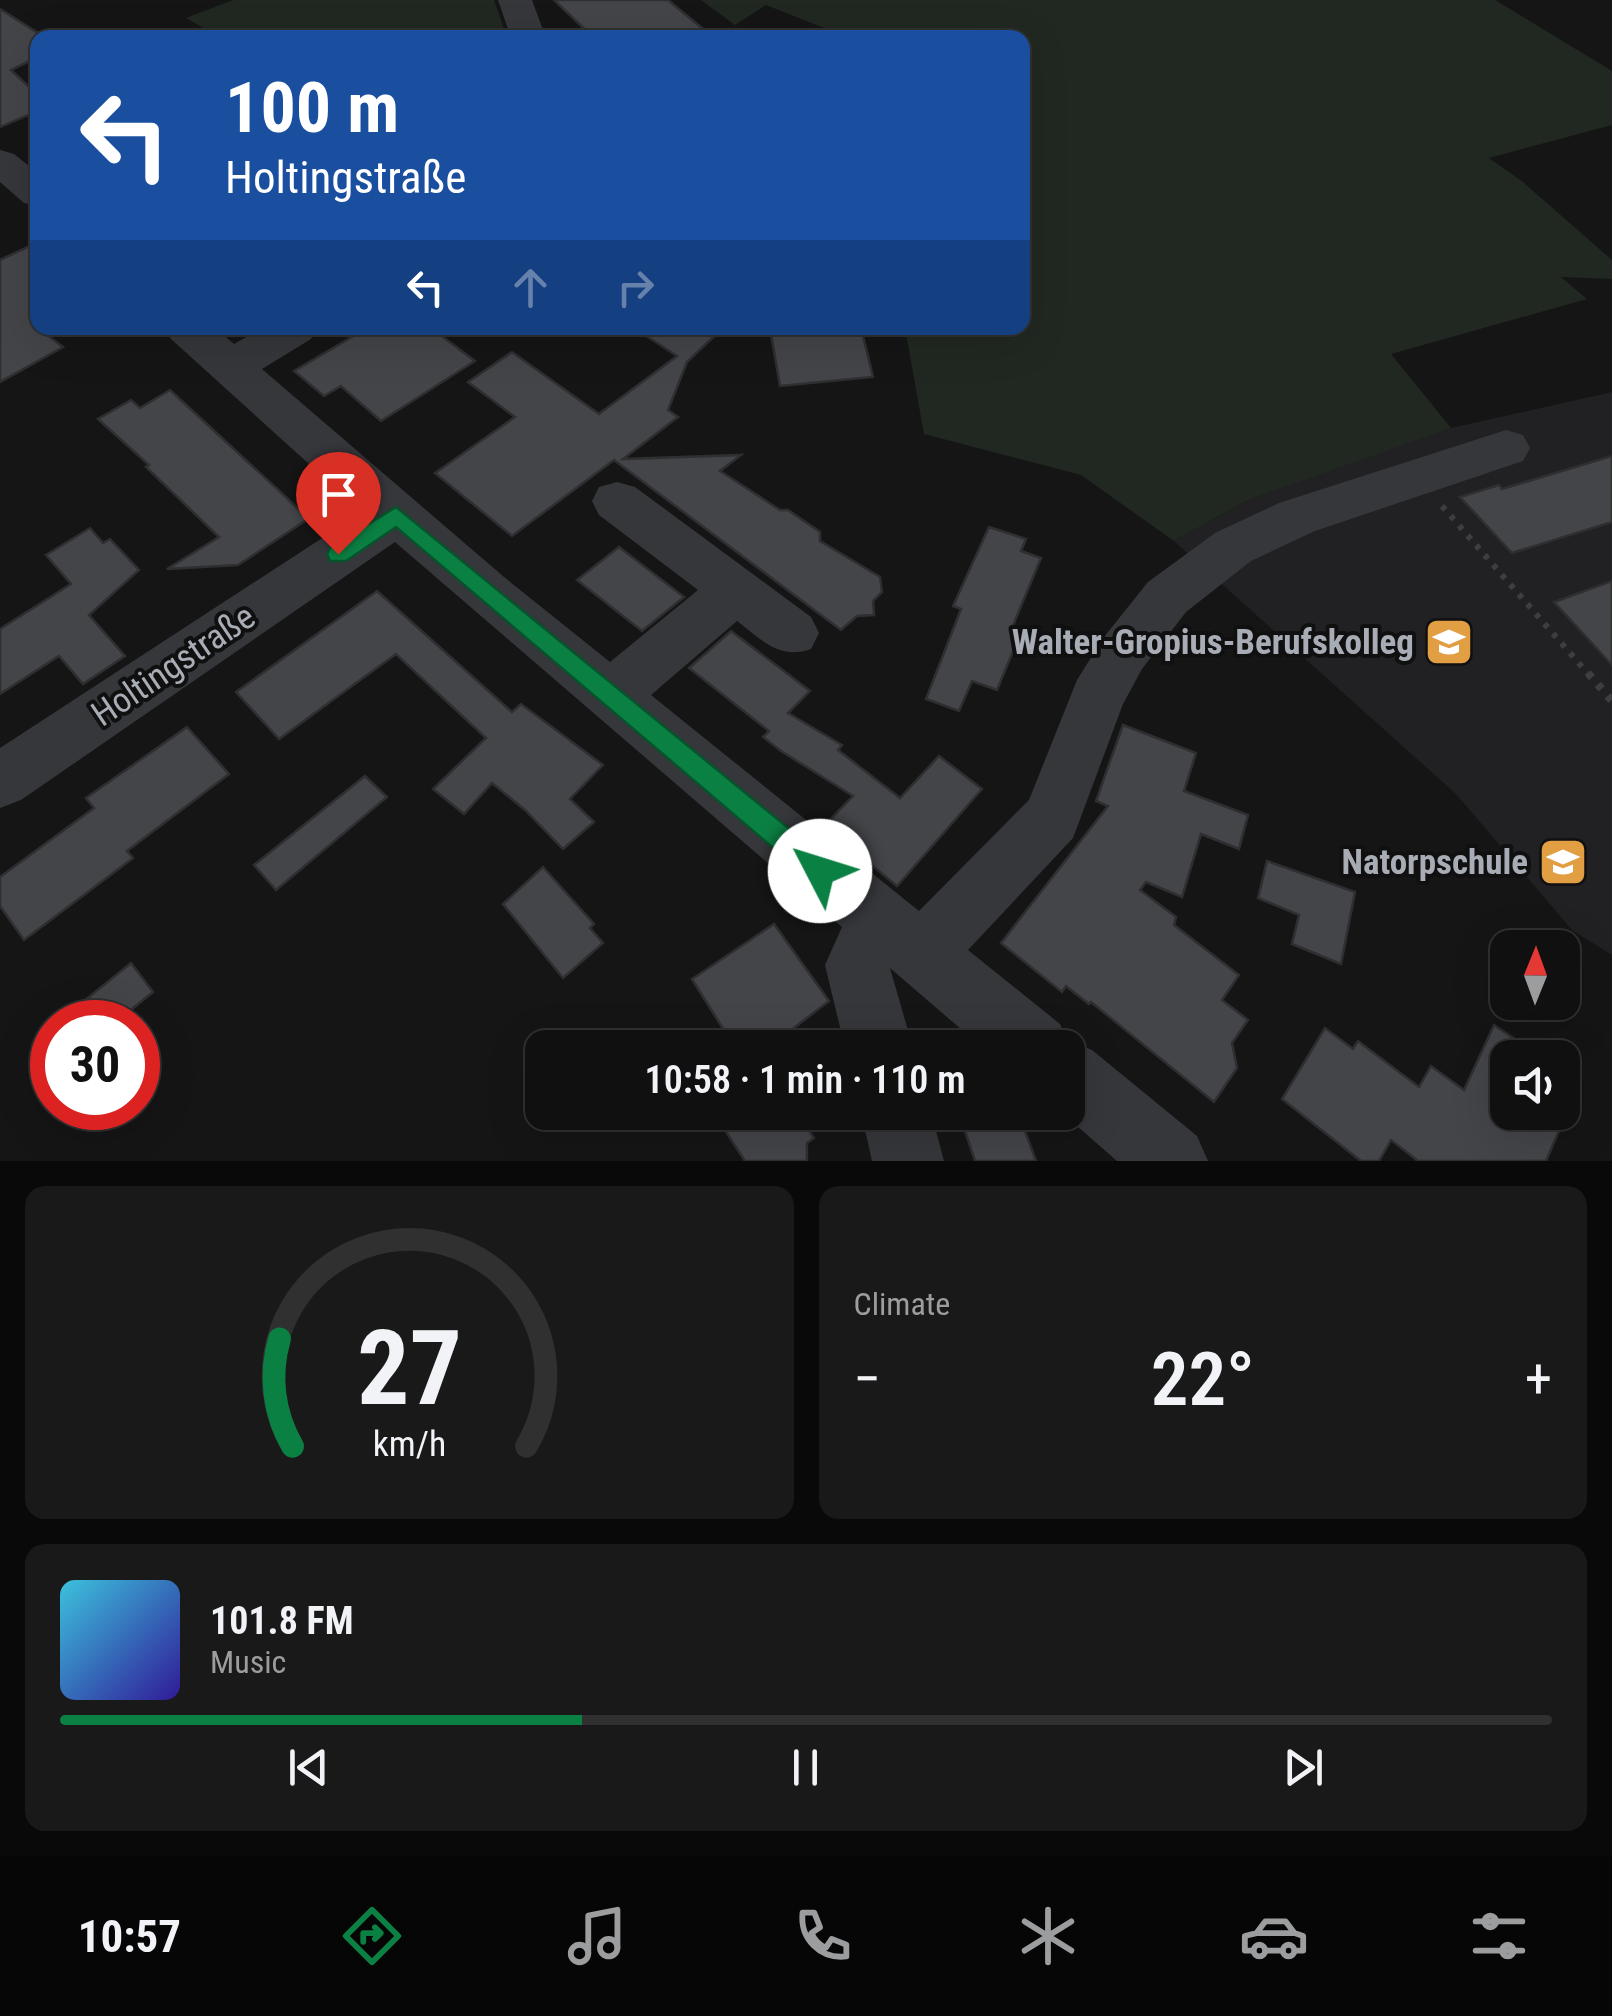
<!DOCTYPE html>
<html lang="en">
<head>
<meta charset="utf-8">
<style>
	:root { --surface:#101010; --page:#191919; --text:#f1f3f6; --muted:#9c9d9f; --line:#303030; --accent:#0b8043 }
	body { margin:0; font-family:"Roboto Condensed",sans-serif; background:var(--page); color:var(--text); height:100vh; display:flex; flex-direction:column; font-size:38px; white-space:nowrap }
	* { box-sizing:border-box; margin:0 }
	p { font-size:32px; color:var(--muted) }
	.icon { flex:none; width:55px; height:55px; fill:none; stroke:currentColor; stroke-width:2; stroke-linecap:round; stroke-linejoin:round }
	.map { position:relative; height:1161px; overflow:hidden }
	.sheet { display:flex; flex-direction:column; gap:25px; padding:25px; background:#090909; flex:1 }
	.sheet>* { flex:none }
	.hud { position:absolute; left:30px; top:30px; width:1000px; height:305px; border-radius:20px; box-shadow:0 10px 40px #0002,0 0 0 2px var(--line); background:#1a4fa0; color:#fff; overflow:hidden }
	.needle { width:65px; rotate:1deg }
	.controls { position:absolute; left:1490px; top:930px; display:grid; gap:20px }
	.controls a { display:grid; place-items:center; width:90px; height:90px; border-radius:20px; background:var(--surface); box-shadow:0 10px 40px #0002,0 0 0 2px var(--line); font-size:50px }
	.speed { position:absolute; left:30px; top:1000px; display:flex; gap:20px; font-size:50px; font-weight:700; text-align:center }
	.speed>* { display:grid; place-content:center; width:130px; height:130px; border-radius:50%; background:var(--surface); box-shadow:0 10px 40px #0002,0 0 0 2px var(--line); line-height:1 }
	.speed .limit { border:15px solid #d22; background:#fff; color:#111 }
	.pin { position:absolute; display:grid; place-items:center; width:85px; height:85px; color:#fff; margin:-102px -42px; border-radius:50% 50% 50% 0; rotate:-45deg; box-shadow:0 0 10px #0007 }
	.pin .icon { rotate:45deg }
	.me { position:absolute; width:110px; margin:-55px; rotate:310deg; stroke-linejoin:round; filter:drop-shadow(0 0 8px #0008) }
	.turn { display:flex; align-items:center; gap:35px; height:210px; padding:0 30px; font-size:45px }
	.turn .icon { width:130px; height:130px; stroke-width:2.5 }
	.turn b { display:block; font-size:70px; line-height:85px }
	.lanes { display:flex; align-items:center; height:95px; padding:0 30px; background:#0003; justify-content:center; gap:50px; direction:ltr }
	.lanes .off { opacity:.35 }
	.big { font-size:75px; font-weight:600; line-height:1.1 }
	.sheet .card { flex:1; display:flex; flex-direction:column; justify-content:center; gap:15px; min-width:0; padding:0 35px; border-radius:20px; background:var(--page) }
	.sheet .dial { align-items:center; gap:0 }
	.dial svg { height:260px; overflow:visible; fill:none; stroke:var(--line); stroke-width:7; stroke-linecap:round; text-anchor:middle }
	.dial text { fill:var(--text); stroke:none }
	.song { display:flex; align-items:center; gap:30px }
	.cover { width:120px; height:120px; border-radius:15px; background:linear-gradient(135deg,hsl(190 70% 55%),hsl(250 70% 35%)) }
	.played { height:10px; border-radius:5px; background:linear-gradient(90deg,var(--accent) 35%,var(--line) 35%) }
	.keys { display:flex; justify-content:space-around; direction:ltr }
	.heat { display:flex; justify-content:space-between; align-items:center; font-size:55px; direction:ltr }
	.sheet .tiles { flex:1; display:grid; gap:25px; grid-template-columns:1fr 1fr }
	.card:last-child { grid-column:span 2 }
	.trip { position:absolute; left:525px; top:1030px; width:560px; height:100px; border-radius:20px; background:var(--surface); box-shadow:0 10px 40px #0002,0 0 0 2px var(--line); font-weight:600; line-height:100px; text-align:center }
	.tabs { display:flex; height:160px; justify-content:space-around; align-items:center; background:#060606; color:var(--muted) }
	.tabs .icon { width:70px; height:70px }
	.tabs .current { color:var(--accent) }
	.tabs b { font-size:45px; color:var(--text) }
	.map>svg:first-child { display:block }
	.built { fill:#212123 }
	.green { fill:#212821 }
	.building { fill:#444549; stroke:#2f2f32; stroke-width:2.5 }
	.lines { fill:none; stroke-linecap:round; stroke-linejoin:round }
	.path-far1 { stroke:#3c3e42; stroke-width:6; stroke-dasharray:5 8; stroke-linecap:butt }
	.path { stroke:#3c3e42; stroke-width:8; stroke-dasharray:6 9; stroke-linecap:butt }
	.minor { fill:#36373b; fill-rule:evenodd }
	.route { fill:#0b8043; stroke:#07532c; stroke-width:2.5 }
	.labels { text-anchor:middle; stroke-width:8; stroke-linejoin:round; paint-order:stroke }
	.poi-label { font-size:35px; font-weight:bold; fill:#a8adb5; stroke:#101011; text-anchor:end }
	.street-label { font-size:35px; fill:#a8adb5; stroke:#101011 }
</style>
</head>
<body>
<div class="map">
<svg width="1612" height="1161" viewBox="0 0 1612 1161">
	<rect width="100%" height="100%" fill="#151516"/>
	<polygon class="built" points="1612,392 1612,955 1572,930 1456,794 1174,541 1248,500 1382,451 1451,428"/>
	<g class="green">
		<polygon points="233,0 494,0 507,37 219,37 186,18"/>
		<polygon points="701,0 1495,0 1612,71 1612,125 1489,158 1523,182 1612,260 1612,279 1561,277 1587,299 1391,354 1451,428 1248,500 1174,541 1081,475 924,434 905,328 1022,328 1022,38 847,37 766,5 735,25"/>
	</g>
	<g class="building">
		<polygon points="554,0 668,0 714,38 594,38"/>
		<polygon points="0,9 38,33 38,57 11,70 38,95 38,111 0,127"/>
		<polygon points="38,242 38,328 63,347 0,382 0,260"/>
		<polygon points="367,328 431,328 475,361 381,421 341,386 324,396 294,371"/>
		<polygon points="634,328 723,328 687,362 668,410 678,417 623,459 741,455 720,471 780,510 788,510 820,532 820,541 880,577 882,592 873,601 874,615 857,616 841,630 614,460 512,536 435,473 515,417 468,382 512,352 599,414 677,356"/>
		<polygon points="770,328 861,328 873,377 780,386"/>
		<polygon points="170,390 288,499 308,519 238,565 167,569 219,537 146,467 149,465 98,419 131,400 140,408"/>
		<polygon points="1612,456 1612,522 1512,553 1460,497 1499,485 1502,489"/>
		<polygon points="989,527 1026,539 1021,551 1041,558 1012,628 1016,630 1016,644 997,690 972,681 959,711 926,699 961,609 953,606"/>
		<polygon points="90,528 103,543 110,539 139,570 89,615 125,656 83,684 59,656 0,694 0,629 71,584 46,555"/>
		<polygon points="619,547 684,597 642,631 577,580"/>
		<polygon points="1612,581 1612,665 1554,602"/>
		<polygon points="377,591 512,712 521,704 603,765 570,799 594,822 563,849 525,810 492,783 464,814 433,789 486,738 396,654 279,739 236,692"/>
		<polygon points="731,631 810,691 788,713 842,745 838,750 900,798 939,756 982,789 897,886 824,826 853,796 781,751 763,737 769,731 689,668"/>
		<polygon points="1123,725 1196,753 1184,791 1248,815 1239,849 1201,834 1182,897 1146,882 1140,890 1176,917 1174,925 1239,975 1222,1000 1248,1020 1232,1043 1237,1068 1214,1102 1091,1002 1089,1004 1066,986 1062,992 1001,943 1108,806 1096,801"/>
		<polygon points="187,727 229,774 127,851 133,858 24,940 0,906 0,877 94,808 86,798"/>
		<polygon points="365,776 387,797 276,890 254,865"/>
		<polygon points="1267,861 1355,892 1341,964 1292,944 1299,915 1258,898"/>
		<polygon points="543,867 594,924 590,928 603,943 563,978 503,904"/>
		<polygon points="774,924 829,1001 786,1034 795,1048 735,1048 692,979"/>
		<polygon points="131,963 153,992 116,1022 58,1022"/>
		<polygon points="1494,1025 1543,1058 1508,1058 1508,1112 1562,1112 1562,1071 1580,1082 1546,1161 1418,1161 1391,1140 1379,1161 1361,1161 1282,1099 1325,1028 1353,1049 1358,1041 1419,1087 1431,1066 1464,1090"/>
		<polygon points="713,1112 796,1112 814,1138 807,1143 807,1161 745,1161"/>
		<polygon points="996,1112 1018,1112 1036,1161 975,1161 962,1122"/>
	</g>
	<g class="lines">
		<polyline class="path-far1" points="1442,506 1590,676"/>
		<polyline class="path" points="1588,673 1612,701"/>
		<g class="minor">
			<polygon points="498,0 532,0 546,38 511,38"/>
			<polygon points="0,150 14,154 38,173 38,206 24,203 0,182"/>
			<path d="M165,328H215L234,344L262,328H317L311,339L262,369L504,577L610,662L698,590L599,515L592,501L599,487L617,482L635,487L811,617L819,633L811,649C779,660 762,640 737,621L651,695L919,911L1029,800L1077,680L1104,637L1148,582L1215,533L1279,503L1506,430L1523,435L1530,448L1523,461L1315,531L1251,561L1186,612L1142,669L1123,704L1073,838L968,950L1060,1024L1067,1040L1092,1050L1197,1136L1208,1161H1117L1061,1112H1068V1048H983L890,968L913,1048H845L825,965L842,927L395,542L21,800L0,808V748L362,512L171,339Z"/>
			<polygon points="861,1112 931,1112 944,1161 872,1161"/>
		</g>
	</g>
	<polygon class="route" points="396,507 830,862 834,871 830,880 820,884 811,880 396,527 346,561 330,561 327,554 330,548"/>
	<defs>
		<g id="school-square" transform="scale(2.5)"><rect x="-9" y="-9" width="18" height="18" rx="4" fill="#e19e42" stroke="#101011"/><path d="M0-5L7-2L0 1L-7-2ZM-4 1L0 2.5L4 1V4Q0 6-4 4Z" fill="#fff"/></g>
	</defs>
	<g fill-rule="evenodd">
		<use href="#school-square" x="1449" y="642"/>
		<use href="#school-square" x="1563" y="862"/>
	</g>
	<g class="labels">
		<g class="poi-label">
			<text x="1414" y="654">Walter-Gropius-Berufskolleg</text>
			<text x="1528" y="874">Natorpschule</text>
		</g>
		<g class="street-label">
			<text transform="translate(173 665) rotate(-34)" y="12">Holtingstraße</text>
		</g>
	</g>
</svg>
<div class="controls">
<a><svg class="needle" viewBox="-14 -14 28 28"><path d="M0-13l5 13h-10z" fill="#e53935"/><path d="M0 13l5-13h-10z" fill="#9c9d9f"/></svg></a>
<a><svg class="icon" aria-label="sound" viewBox="0 0 24 24"><path d="M4 9h4l5-4v14l-5-4H4zM17 9q2 3 0 6"/></svg></a>
</div>
<div class="speed"><div class="limit">30</div></div>
<div class="pin" style="left:338px;top:554px;background:#d93025"><svg class="icon" aria-label="arrive" viewBox="0 0 24 24"><path d="M6 21V4h12l-3 4 3 4H6"/></svg></div>
<svg class="me" style="left:820px;top:871px" viewBox="-20 -20 40 40"><circle r="19" fill="#fff"/><path d="M0-13L10 11 0 6-10 11z" fill="#0b8043"/></svg>
<div class="trip">10:58 · 1 min · 110 m</div>
<div class="hud">
<div class="turn"><svg class="icon" aria-label="left" viewBox="0 0 24 24"><path d="M17 20v-9H6M10 6l-5 5 5 5"/></svg><div><b>100 m</b>Holtingstraße</div></div>
<div class="lanes"><svg class="icon" aria-label="left" viewBox="0 0 24 24"><path d="M17 20v-9H6M10 6l-5 5 5 5"/></svg><svg class="icon off" aria-label="ahead" viewBox="0 0 24 24"><path d="M12 20V5M6 11l6-6 6 6"/></svg><svg class="icon off" aria-label="right" viewBox="0 0 24 24"><path d="M7 20v-9h11M14 6l5 5-5 5"/></svg></div>
</div>
</div>
<section class="sheet">
<div class="tiles">
<div class="card dial"><svg viewBox="0 0 100 80">
<path d="M14 69A42 42 0 1 1 86 69"/>
<path d="M14 69A42 42 0 0 1 10 36" stroke="#0b8043"/>
<text x="50" y="56" font-size="32" font-weight="700">27</text>
<text x="50" y="72" font-size="11">km/h</text>
</svg></div>
<div class="card"><p>Climate</p>
<div class="heat"><a>−</a><b class="big">22°</b><a>+</a></div>
</div>
<div class="card">
<div class="song"><i class="cover"></i><div><b>101.8 FM</b><p>Music</p></div></div>
<div class="played"></div>
<div class="keys"><svg class="icon" aria-label="previous" viewBox="0 0 24 24"><path d="M18 5L8 12l10 7zM5 5v14"/></svg><svg class="icon" aria-label="pause" viewBox="0 0 24 24"><path d="M8 5v14M16 5v14"/></svg><svg class="icon" aria-label="next" viewBox="0 0 24 24"><path d="M6 5l10 7-10 7zM19 5v14"/></svg></div>
</div>
</div>
</section>
<nav class="tabs">
<b>10:57</b>
<svg class="icon current" aria-label="directions" viewBox="0 0 24 24"><path d="M12 3l9 9-9 9-9-9zM9 14v-3h6M13 9l2 2-2 2"/></svg>
<svg class="icon" aria-label="music" viewBox="0 0 24 24"><path d="M9 18V5l10-2v13"/><circle cx="6" cy="18" r="3"/><circle cx="16" cy="16" r="3"/></svg>
<svg class="icon" aria-label="phone" viewBox="0 0 24 24"><path d="M5 4h4l2 5-3 2q2 4 5 5l2-3 5 2v4C11 20 4 13 5 4z"/></svg>
<svg class="icon" aria-label="climate" viewBox="0 0 24 24"><path d="M12 3v18M4 7l16 10M4 17L20 7"/></svg>
<svg class="icon" aria-label="car" viewBox="0 0 24 24"><path d="M5 17H2v-5l4-1 3-4h7l3 4 3 1v5h-3M9 17h6M6 11h13"/><circle cx="7" cy="17" r="2"/><circle cx="17" cy="17" r="2"/></svg>
<svg class="icon" aria-label="filters" viewBox="0 0 24 24"><path d="M4 7h16M4 17h16"/><circle cx="9" cy="7" r="2"/><circle cx="15" cy="17" r="2"/></svg>
</nav>
</body>
</html>
